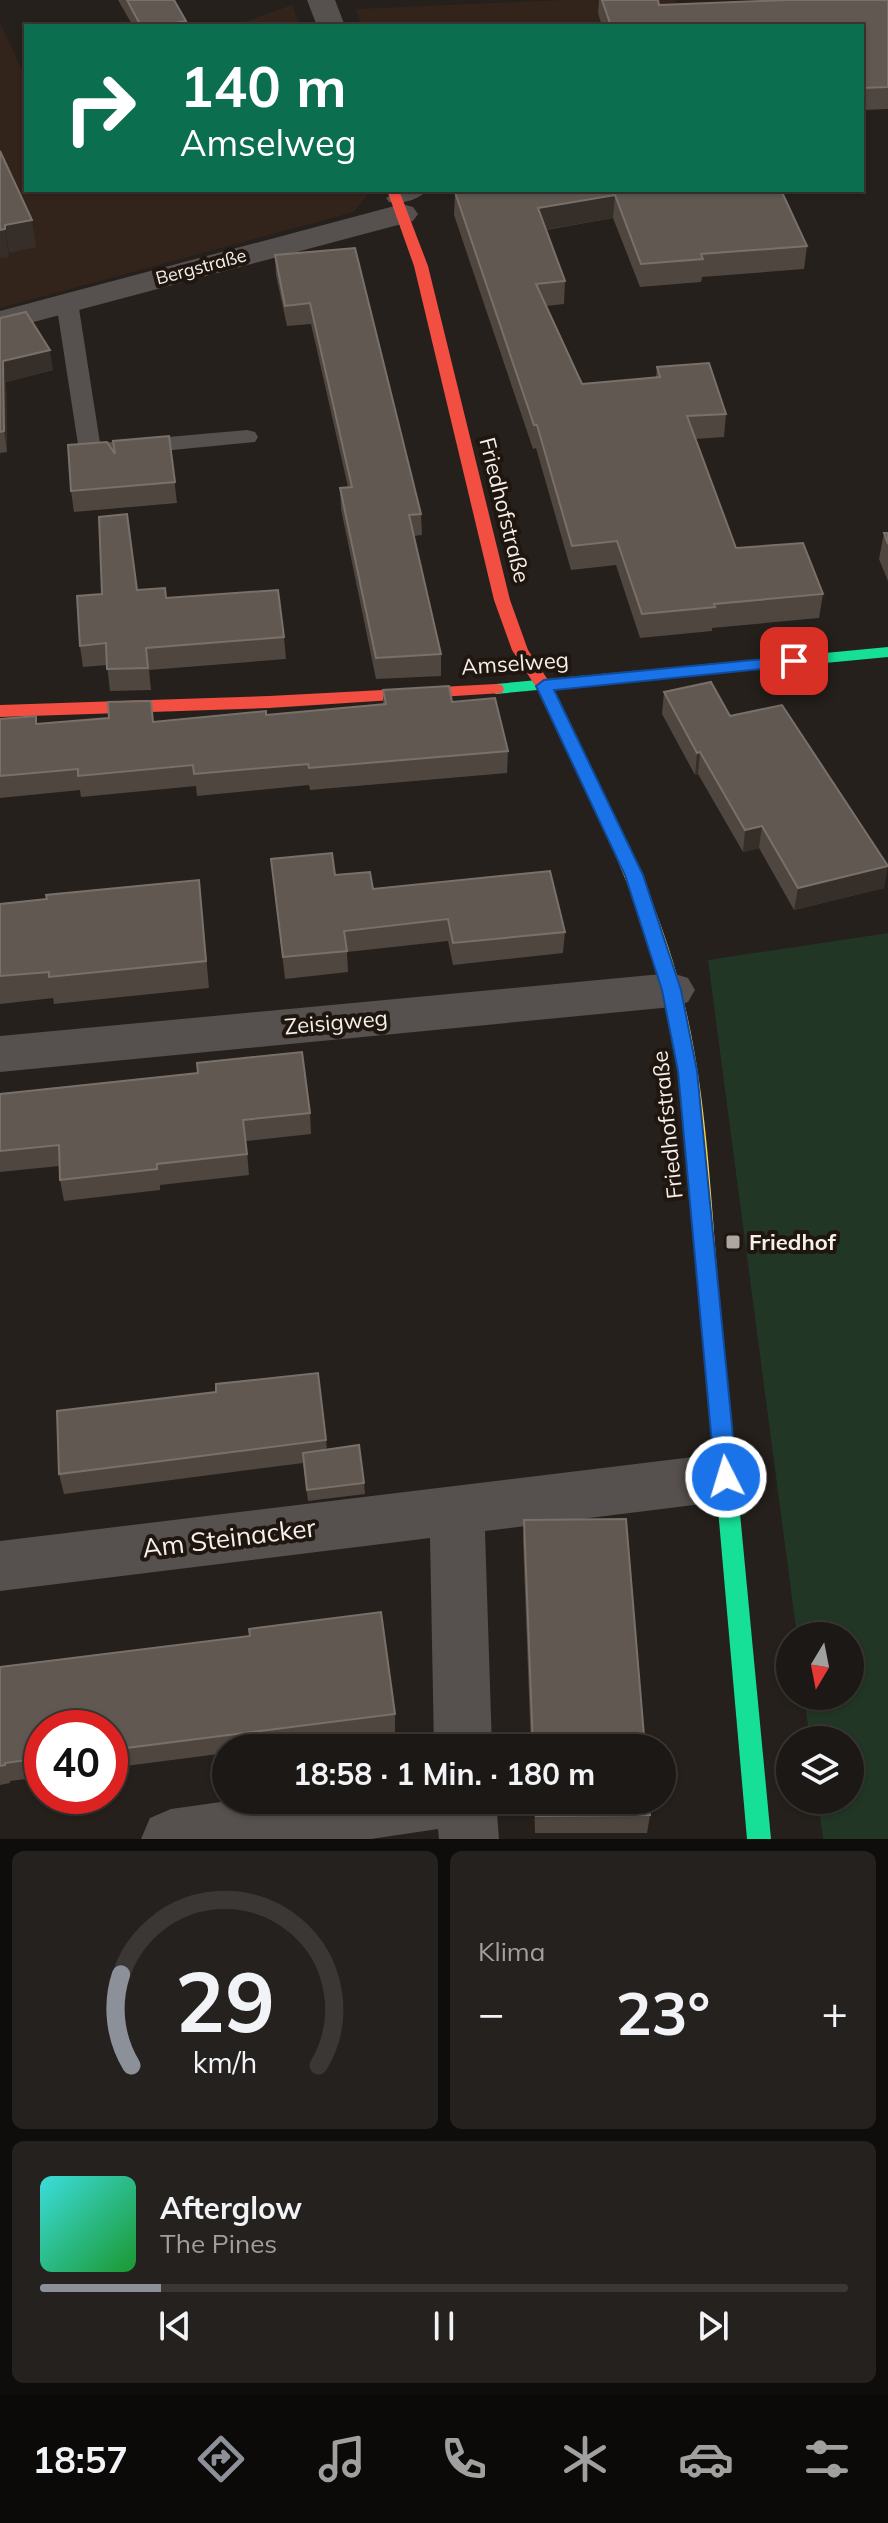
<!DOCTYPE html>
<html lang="de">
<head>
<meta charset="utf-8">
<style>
	:root { --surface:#1c1815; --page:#25211e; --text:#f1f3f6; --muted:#a0a0a0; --line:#3a3734; --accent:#8c9099 }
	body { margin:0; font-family:Mulish,sans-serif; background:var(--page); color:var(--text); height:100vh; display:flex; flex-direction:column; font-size:30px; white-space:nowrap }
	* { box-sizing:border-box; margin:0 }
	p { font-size:26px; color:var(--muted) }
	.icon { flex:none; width:44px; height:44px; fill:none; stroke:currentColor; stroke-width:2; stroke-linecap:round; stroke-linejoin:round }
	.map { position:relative; height:1839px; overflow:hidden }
	.panel { display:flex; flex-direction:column; gap:12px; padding:12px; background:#0f0d0c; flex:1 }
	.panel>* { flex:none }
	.top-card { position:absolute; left:24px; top:24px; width:840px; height:168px; border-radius:0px; box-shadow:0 2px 6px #0004,0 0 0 2px var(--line); background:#0b6e4f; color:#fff; overflow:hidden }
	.needle { width:52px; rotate:190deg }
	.fabs { position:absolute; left:776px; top:1622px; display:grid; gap:16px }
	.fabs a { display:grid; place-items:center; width:88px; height:88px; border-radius:50%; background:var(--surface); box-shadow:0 2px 6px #0004,0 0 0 2px var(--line); font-size:40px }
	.speed { position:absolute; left:24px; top:1710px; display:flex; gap:16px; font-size:40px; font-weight:700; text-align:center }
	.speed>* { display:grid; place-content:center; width:104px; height:104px; border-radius:50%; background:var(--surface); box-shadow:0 2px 6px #0004,0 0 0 2px var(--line); line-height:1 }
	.speed .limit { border:12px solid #d22; background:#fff; color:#111 }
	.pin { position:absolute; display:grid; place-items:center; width:68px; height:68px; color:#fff; margin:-34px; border-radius:16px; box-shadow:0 4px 12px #0006 }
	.me { position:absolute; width:88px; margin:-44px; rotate:355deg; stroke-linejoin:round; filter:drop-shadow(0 0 6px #0008) }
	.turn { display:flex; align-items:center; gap:28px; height:168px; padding:0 24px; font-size:36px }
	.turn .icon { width:104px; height:104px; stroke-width:2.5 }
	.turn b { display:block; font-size:56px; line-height:68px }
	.big { font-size:60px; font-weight:700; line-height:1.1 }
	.panel .tile { flex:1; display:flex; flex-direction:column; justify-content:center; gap:12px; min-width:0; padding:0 28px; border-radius:12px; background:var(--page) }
	.panel .dial { align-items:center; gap:0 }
	.dial svg { height:208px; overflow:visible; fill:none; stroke:var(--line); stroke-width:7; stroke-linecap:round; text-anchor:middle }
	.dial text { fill:var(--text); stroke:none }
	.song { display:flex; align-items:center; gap:24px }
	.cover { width:96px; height:96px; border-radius:12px; background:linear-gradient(135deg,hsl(180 70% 55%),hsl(130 70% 35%)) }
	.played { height:8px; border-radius:4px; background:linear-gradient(90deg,var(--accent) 15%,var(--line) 15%) }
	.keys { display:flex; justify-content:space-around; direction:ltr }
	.heat { display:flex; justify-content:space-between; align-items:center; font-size:44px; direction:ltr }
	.panel .tiles { flex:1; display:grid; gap:12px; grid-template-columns:1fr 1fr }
	.tile:last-child { grid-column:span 2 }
	.trip { position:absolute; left:212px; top:1734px; width:464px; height:80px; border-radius:40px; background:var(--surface); box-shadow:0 2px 6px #0004,0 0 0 2px var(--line); font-weight:700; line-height:80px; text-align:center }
	.tabs { display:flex; height:128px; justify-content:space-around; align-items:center; background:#0b0a08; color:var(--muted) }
	.tabs .icon { width:56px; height:56px }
	.tabs .selected { color:var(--accent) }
	.tabs b { font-size:36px; color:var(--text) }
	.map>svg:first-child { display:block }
	.education { fill:#33241b }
	.green { fill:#223625 }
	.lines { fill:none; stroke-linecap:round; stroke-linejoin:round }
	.lane { fill:#56504e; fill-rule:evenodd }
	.street { fill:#56504e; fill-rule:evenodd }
	.fast { fill:#16e098; fill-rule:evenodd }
	.slow { fill:#ffcf43; fill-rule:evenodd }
	.jam { fill:#f24e42; fill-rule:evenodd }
	.wall { fill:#4f463f }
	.shaded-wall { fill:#362f29 }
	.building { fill:#615851; stroke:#787069; stroke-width:2 }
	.route { fill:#1a73e8; stroke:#114b97; stroke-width:2 }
	.poi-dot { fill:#ada7a2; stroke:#1f160f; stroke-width:3 }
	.labels { text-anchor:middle; stroke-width:8; stroke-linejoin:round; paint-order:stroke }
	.far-street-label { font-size:18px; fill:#f6efea; stroke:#1f160f }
	.street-label { font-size:22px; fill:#f6efea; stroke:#1f160f }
	.poi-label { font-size:22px; font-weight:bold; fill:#f6efea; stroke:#1f160f; text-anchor:start }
	.near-street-label { font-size:26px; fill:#f6efea; stroke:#1f160f }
</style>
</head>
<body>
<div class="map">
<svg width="888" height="1839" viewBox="0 0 888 1839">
	<rect width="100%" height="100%" fill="#25201c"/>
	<g class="education">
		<polygon points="564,0 676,0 690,26 362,26 356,9"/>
		<polygon points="292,5 300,26 233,26"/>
		<polygon points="0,22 21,68 26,68 26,190 366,190 368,194 354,212 0,308"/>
	</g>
	<polygon class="green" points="888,933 888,1839 823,1839 818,1800 850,1800 850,1740 810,1740 804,1696 850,1696 850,1636 797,1636 708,960"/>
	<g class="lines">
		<g class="lane">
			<path d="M399,190H428C420,199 401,205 389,202L386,198Z"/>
			<polygon points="67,296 78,302 100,443 247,430 255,432 258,437 255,442 90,458 82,456 79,451 56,302"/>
		</g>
		<g class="street">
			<polygon points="307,0 335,0 345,26 317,26"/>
			<polygon points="402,204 413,207 418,214 413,221 0,331 0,311"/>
			<polygon points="672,973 688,978 695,990 688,1002 672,1007 0,1072 0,1036"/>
			<polygon points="726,1453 745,1460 753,1477 745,1494 726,1501 485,1531 492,1748 434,1748 430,1538 0,1591 0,1541"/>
			<polygon points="235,1800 496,1800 499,1839 439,1839 438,1829 371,1839 141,1839 150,1818 171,1809"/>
		</g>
		<g class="fast">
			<polygon points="888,647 888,657 496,694 488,689 496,684"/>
			<polygon points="709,1284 716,1287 719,1293 771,1839 747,1839 699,1293 702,1287"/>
		</g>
		<path class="slow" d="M557,708L565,714C609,804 656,893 681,990C707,1089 710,1192 719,1293L716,1299L709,1302L702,1299L699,1293C690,1192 688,1089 663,990C638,893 592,804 549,714Z"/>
		<g class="jam">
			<polygon points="387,190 399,190 428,266 510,600 528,650 552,686 565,714 563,718 557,720 551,718 536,687 512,650 494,600 414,266"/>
			<polygon points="496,684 502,685 504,689 502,693 269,708 0,717 0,705 269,696"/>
		</g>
	</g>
	<g class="wall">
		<polygon points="118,0 174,0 186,26 133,26"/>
		<polygon points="599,0 658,0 659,5 888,0 888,109 862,110 862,26 602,26 598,13"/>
		<polygon points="454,190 781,190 807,246 804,269 702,277 701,282 640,287 613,218 546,230 565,281 564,304 546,306 582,384 656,377 657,367 726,414 724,437 695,439 736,548 823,594 819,618 712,628 712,631 640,638 616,565 571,570 536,448 533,449 454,215 455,192"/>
		<polygon points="355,248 421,514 422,535 414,536 441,654 441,676 376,679 341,509 340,488 348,487 311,324 287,326 276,275 275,255"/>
		<polygon points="0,318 53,370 6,382 7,452 0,453"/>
		<polygon points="169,436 177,503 74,512 71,491 115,454"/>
		<polygon points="884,533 888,533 888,581 879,559"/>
		<polygon points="137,590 166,598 284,637 286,659 149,670 151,690 110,691 107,665 83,667 80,646"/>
		<polygon points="383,690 452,702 508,751 507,773 310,790 309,785 197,796 196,786 81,797 80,790 0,798 0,719 36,716 37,724 153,722 266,715 383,705"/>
		<polygon points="664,692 730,716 884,888 794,910 759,848 743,852 698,774 695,775 662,714"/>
		<polygon points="271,859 335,875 373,889 565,932 563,953 453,965 448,941 347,952 348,972 285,979"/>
		<polygon points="199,880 209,988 54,1004 53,998 0,1004 0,904 47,899"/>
		<polygon points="0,1094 310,1113 311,1134 246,1141 249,1175 160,1185 160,1190 64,1201 60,1180 59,1166 0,1172"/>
		<polygon points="326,1440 327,1450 364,1483 365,1494 308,1501 303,1463 64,1494 59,1474"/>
		<polygon points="524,1520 645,1748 531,1748 523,1540"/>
		<polygon points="0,1667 395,1714 395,1732 268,1748 226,1748 226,1753 110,1768 110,1728 42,1728 42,1777 10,1781 10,1783 0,1785"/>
		<polygon points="534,1800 649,1800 650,1815 647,1833 535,1833"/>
	</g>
	<g class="shaded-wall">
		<polygon points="186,21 186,26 157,26"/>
		<polygon points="615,195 613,218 537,231 538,208"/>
		<polygon points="32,220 36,247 9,253 5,225"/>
		<polygon points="5,229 9,257 0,258 0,230"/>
		<polygon points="50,350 53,370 6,382 7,452 4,431 3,361"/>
		<polygon points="700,752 698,774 695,775 697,753"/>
		<polygon points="762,826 759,848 743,852 745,830"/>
		<polygon points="888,866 884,888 794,910 798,888"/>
	</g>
	<g class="building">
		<polygon points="127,0 174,0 186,21 157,26 141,26"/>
		<polygon points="602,0 658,0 659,5 786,0 888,0 888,87 862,88 862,26 611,26"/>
		<polygon points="0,151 32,220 5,225 5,229 0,230"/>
		<polygon points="468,190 781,190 807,246 701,254 703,259 641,264 615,195 538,208 565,281 536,284 582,384 660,377 657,367 709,363 726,414 687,416 736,548 803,543 823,594 714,604 715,607 642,614 617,541 572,546 537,425 534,425 455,192"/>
		<polygon points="355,248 421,514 409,515 441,654 376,658 340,488 352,487 310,303 285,306 275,255"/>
		<polygon points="26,312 50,350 3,361 4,431 0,432 0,318"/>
		<polygon points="169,436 175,482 71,491 68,445 107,442 115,454 113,441"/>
		<polygon points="127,514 137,590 165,588 166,598 278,590 284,637 146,648 148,668 107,669 106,643 80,646 77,596 102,594 99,517"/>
		<polygon points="884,533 888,533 888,544"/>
		<polygon points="711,682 730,716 782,705 888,866 798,888 762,826 745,830 700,752 697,753 664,692"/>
		<polygon points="449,686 452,702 495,698 508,751 309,768 308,764 194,774 193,765 78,776 78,769 0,776 0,719 36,716 36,724 109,718 108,702 151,701 153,722 266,711 266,715 386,704 383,690"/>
		<polygon points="332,853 335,875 370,872 373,889 550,871 565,932 453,943 448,919 344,931 347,951 283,957 271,859"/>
		<polygon points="199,880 206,961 49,977 49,972 0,976 0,904 47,899 46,895"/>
		<polygon points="302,1052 310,1113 243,1120 247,1154 157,1164 157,1169 60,1180 59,1145 0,1151 0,1094 198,1073 197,1063"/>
		<polygon points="318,1373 326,1440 59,1474 57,1411 216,1392 216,1384"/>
		<polygon points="359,1445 364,1483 307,1490 303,1453"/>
		<polygon points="626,1519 645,1748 533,1748 524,1520"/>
		<polygon points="381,1612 395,1714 110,1750 110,1728 42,1728 42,1758 5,1763 5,1765 0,1766 0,1667 250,1636 249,1629"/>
		<polygon points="536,1800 649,1800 650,1815 536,1816"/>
	</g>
	<polygon class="route" points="794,656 800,657 800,665 554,690 643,875 681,990 697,1071 737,1477 734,1484 726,1487 719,1484 715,1477 678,1071 662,990 625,875 536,686 544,680"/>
	<rect class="poi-dot" x="725" y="1234" width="16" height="16" rx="4"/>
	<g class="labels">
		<g class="far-street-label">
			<text transform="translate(201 267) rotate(-15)" y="6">Bergstraße</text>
		</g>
		<g class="street-label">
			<text transform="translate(505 510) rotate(76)" y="8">Friedhofstraße</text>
			<text transform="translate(515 663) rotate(-4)" y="8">Amselweg</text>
			<text transform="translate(336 1022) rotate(-5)" y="8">Zeisigweg</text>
			<text transform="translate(667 1125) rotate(-96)" y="8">Friedhofstraße</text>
		</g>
		<g class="poi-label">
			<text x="749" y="1250">Friedhof</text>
		</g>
		<g class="near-street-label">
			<text transform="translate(229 1538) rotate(-7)" y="9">Am Steinacker</text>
		</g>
	</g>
</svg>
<div class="fabs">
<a><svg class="needle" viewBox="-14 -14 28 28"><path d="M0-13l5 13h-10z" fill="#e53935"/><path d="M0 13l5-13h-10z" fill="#a0a0a0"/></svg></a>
<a><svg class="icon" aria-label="layers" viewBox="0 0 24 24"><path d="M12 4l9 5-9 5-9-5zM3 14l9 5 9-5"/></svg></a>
</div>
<div class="speed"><div class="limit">40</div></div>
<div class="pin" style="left:794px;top:661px;background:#d93025"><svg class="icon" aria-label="arrive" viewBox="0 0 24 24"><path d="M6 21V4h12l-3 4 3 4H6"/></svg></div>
<svg class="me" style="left:726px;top:1477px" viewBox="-20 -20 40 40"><circle r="17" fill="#1a73e8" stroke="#fff" stroke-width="3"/><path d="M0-11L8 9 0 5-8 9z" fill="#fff"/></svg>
<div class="trip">18:58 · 1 Min. · 180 m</div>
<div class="top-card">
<div class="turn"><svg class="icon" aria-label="right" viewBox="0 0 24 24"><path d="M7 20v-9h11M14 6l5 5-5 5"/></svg><div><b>140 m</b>Amselweg</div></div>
</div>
</div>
<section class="panel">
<div class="tiles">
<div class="tile dial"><svg viewBox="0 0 100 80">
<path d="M14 69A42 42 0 1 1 86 69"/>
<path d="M14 69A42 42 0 0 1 10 34" stroke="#8c9099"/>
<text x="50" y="56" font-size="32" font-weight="700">29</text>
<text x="50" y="72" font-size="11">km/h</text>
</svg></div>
<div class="tile"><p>Klima</p>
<div class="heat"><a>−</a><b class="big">23°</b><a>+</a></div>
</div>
<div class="tile">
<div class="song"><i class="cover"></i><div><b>Afterglow</b><p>The Pines</p></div></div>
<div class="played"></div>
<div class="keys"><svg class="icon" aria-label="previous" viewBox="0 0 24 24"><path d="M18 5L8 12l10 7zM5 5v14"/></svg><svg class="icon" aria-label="pause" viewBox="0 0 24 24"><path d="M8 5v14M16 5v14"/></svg><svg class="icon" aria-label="next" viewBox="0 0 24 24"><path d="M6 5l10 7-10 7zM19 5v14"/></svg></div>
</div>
</div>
</section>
<nav class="tabs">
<b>18:57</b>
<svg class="icon selected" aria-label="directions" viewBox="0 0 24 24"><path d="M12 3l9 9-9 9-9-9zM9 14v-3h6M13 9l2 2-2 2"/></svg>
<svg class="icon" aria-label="music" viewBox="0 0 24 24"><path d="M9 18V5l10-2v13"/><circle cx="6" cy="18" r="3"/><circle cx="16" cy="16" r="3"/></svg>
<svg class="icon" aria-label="phone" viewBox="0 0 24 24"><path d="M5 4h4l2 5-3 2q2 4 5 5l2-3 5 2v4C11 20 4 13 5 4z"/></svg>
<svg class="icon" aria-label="climate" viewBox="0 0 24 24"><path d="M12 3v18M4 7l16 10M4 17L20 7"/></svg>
<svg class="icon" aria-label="car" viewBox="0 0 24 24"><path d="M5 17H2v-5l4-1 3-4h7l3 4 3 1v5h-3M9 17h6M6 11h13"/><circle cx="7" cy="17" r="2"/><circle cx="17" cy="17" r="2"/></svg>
<svg class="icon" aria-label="filters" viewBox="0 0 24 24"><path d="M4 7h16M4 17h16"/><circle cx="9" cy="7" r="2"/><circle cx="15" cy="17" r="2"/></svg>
</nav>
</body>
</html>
